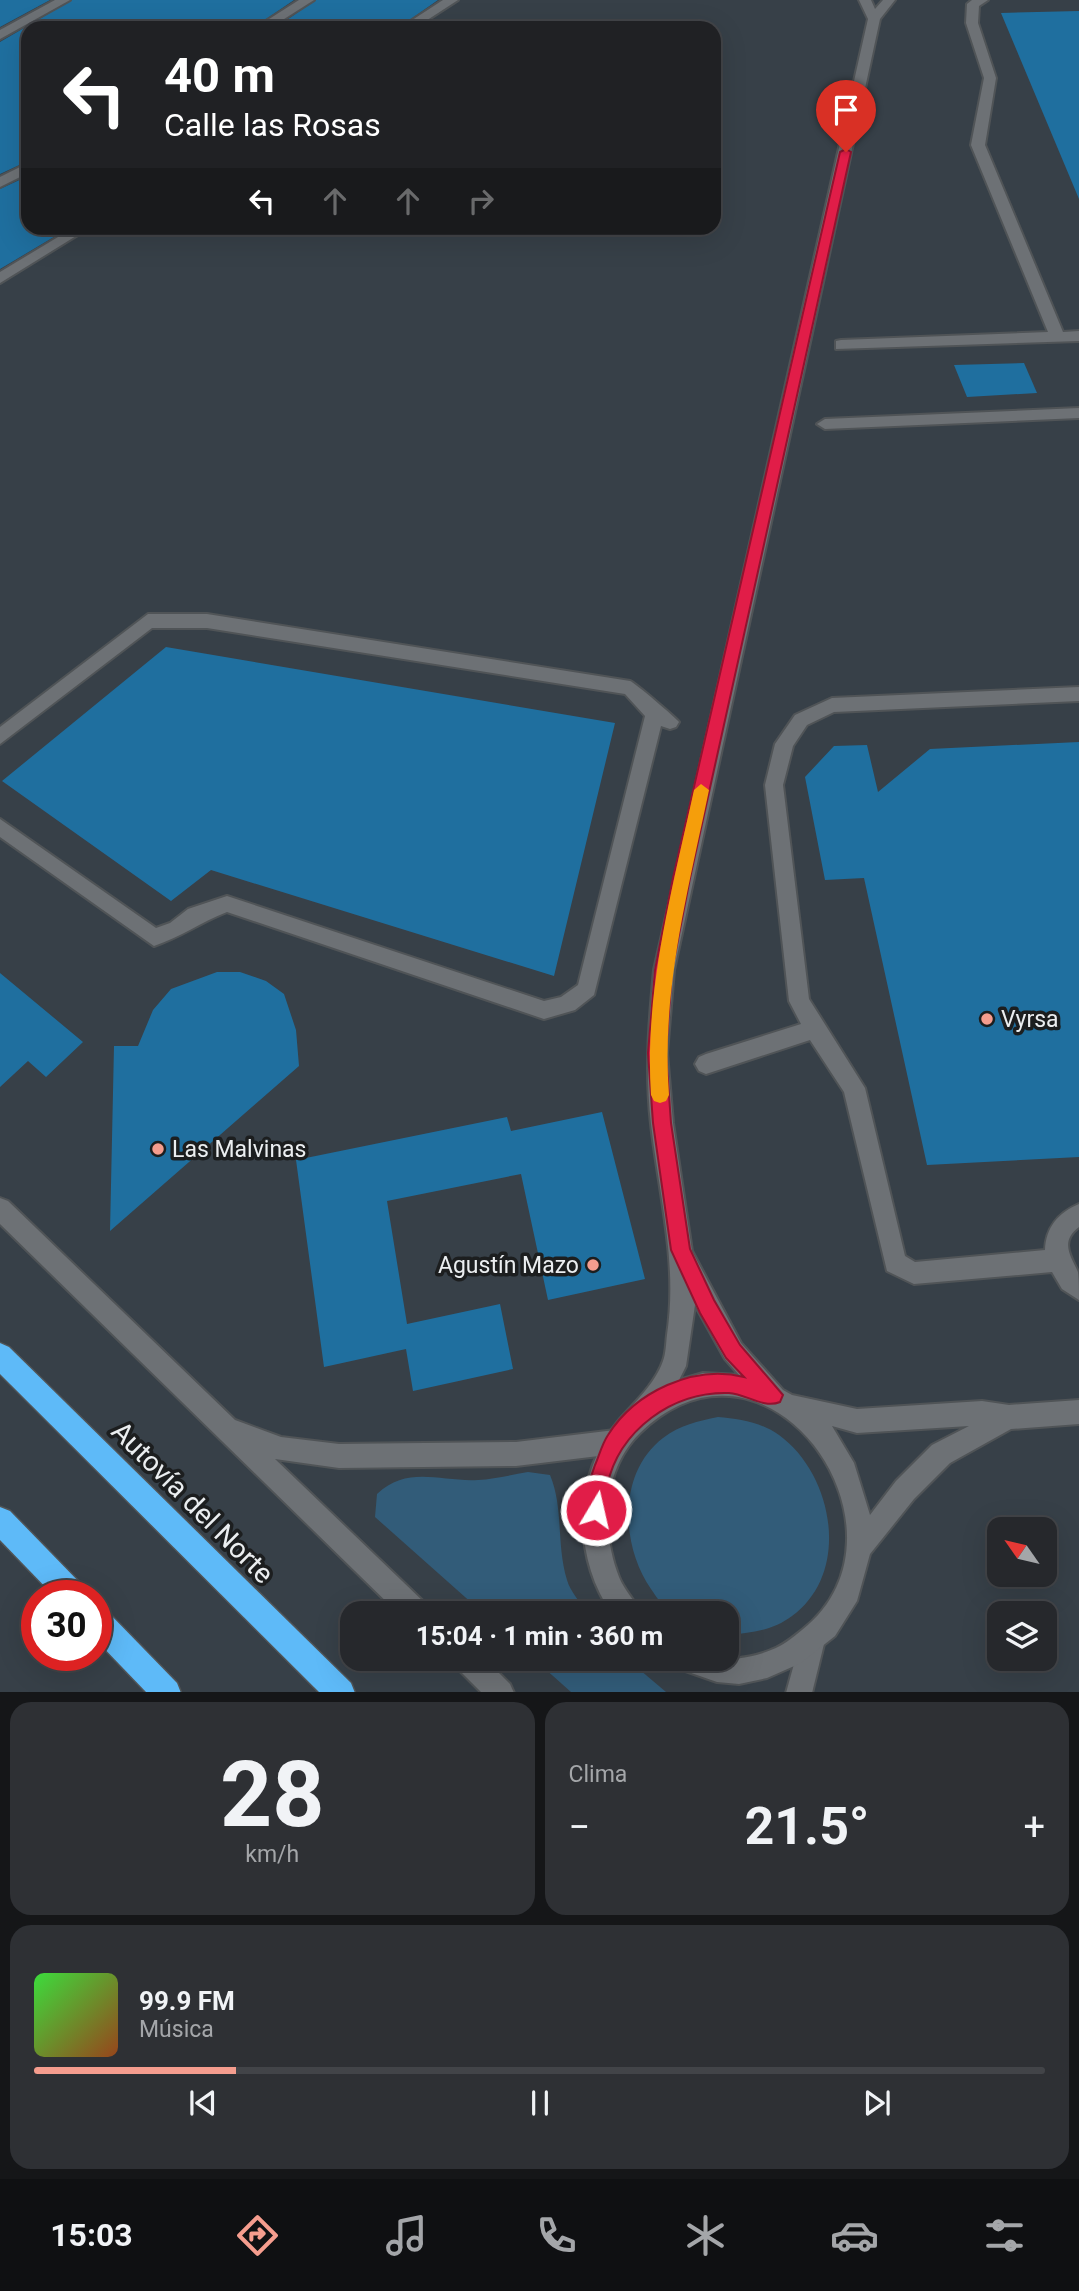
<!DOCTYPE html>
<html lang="es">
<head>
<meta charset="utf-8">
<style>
	:root { --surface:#26282c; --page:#2e3034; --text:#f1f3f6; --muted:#a4a6a9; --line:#424448; --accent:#f59d8e }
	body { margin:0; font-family:Roboto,sans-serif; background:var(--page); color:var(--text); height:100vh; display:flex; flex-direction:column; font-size:26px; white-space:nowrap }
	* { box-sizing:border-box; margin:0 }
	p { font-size:23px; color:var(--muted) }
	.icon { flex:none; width:38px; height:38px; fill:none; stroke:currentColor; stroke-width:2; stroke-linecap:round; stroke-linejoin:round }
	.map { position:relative; height:1692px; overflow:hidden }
	.drawer { display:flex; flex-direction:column; gap:10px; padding:10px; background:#151618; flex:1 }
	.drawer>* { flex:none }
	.hud { position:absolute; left:21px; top:21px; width:700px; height:214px; border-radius:21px; box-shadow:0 7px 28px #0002,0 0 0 2px var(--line); background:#202124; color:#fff; overflow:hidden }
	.needle { width:46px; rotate:304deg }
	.buttons { position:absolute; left:987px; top:1517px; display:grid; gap:14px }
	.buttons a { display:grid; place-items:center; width:70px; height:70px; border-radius:14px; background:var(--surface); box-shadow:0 7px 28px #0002,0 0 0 2px var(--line); font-size:35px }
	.speed { position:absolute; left:21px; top:1580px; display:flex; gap:14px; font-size:35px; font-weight:700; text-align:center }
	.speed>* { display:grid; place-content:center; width:91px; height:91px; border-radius:50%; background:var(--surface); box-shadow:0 7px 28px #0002,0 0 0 2px var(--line); line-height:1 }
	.speed .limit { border:10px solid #d22; background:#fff; color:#111 }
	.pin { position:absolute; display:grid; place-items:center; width:60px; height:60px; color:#fff; margin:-72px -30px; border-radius:50% 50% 50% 0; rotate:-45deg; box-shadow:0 0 7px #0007 }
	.pin .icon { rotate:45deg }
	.me { position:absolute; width:77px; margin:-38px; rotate:9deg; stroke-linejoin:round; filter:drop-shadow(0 0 5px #0008) }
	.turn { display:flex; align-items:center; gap:24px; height:147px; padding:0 28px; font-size:32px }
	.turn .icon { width:91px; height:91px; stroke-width:2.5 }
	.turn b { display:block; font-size:49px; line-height:60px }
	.lanes { display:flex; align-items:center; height:66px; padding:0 28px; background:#0003; justify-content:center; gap:35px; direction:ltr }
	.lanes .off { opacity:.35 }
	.big { font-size:52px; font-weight:700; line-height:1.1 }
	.drawer .widget { flex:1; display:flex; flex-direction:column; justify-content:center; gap:10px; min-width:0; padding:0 24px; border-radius:21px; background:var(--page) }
	.drawer .dial { align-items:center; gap:0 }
	.dial b { font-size:91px; line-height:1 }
	.song { display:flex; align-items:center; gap:21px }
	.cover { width:84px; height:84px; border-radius:10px; background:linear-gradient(135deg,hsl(120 70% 55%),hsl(20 70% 35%)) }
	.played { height:7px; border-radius:4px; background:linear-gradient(90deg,var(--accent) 20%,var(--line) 20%) }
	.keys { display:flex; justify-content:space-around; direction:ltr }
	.heat { display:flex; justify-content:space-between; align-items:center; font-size:38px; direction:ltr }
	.drawer .tiles { flex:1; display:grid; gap:10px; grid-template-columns:1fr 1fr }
	.widget:last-child { grid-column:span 2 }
	.trip { position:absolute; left:340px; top:1601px; width:399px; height:70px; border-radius:21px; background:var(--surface); box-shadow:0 7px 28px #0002,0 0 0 2px var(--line); font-weight:700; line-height:70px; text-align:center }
	.tabs { display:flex; height:112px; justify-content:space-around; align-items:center; background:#0f1012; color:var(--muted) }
	.tabs .icon { width:49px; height:49px }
	.tabs .current { color:var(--accent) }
	.tabs b { font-size:32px; color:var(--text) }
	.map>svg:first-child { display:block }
	.built { fill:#374048; fill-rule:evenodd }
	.green { fill:#325c79 }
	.building { fill:#1f6f9f }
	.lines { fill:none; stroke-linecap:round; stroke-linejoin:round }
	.service-casing { stroke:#505457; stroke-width:4 }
	.minor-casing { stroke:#505457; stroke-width:4 }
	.motorway-casing { stroke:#505457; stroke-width:3 }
	.service { fill:#6d7175; fill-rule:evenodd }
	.minor { fill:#6d7175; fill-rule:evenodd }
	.motorway { fill:#5ebaf8; fill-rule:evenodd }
	.route { fill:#e11d48; stroke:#92132f; stroke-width:2 }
	.slow { fill:#f59e0b }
	.poi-dot { fill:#f59d8e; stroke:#1c1e1f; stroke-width:2.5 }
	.labels { text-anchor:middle; stroke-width:7; stroke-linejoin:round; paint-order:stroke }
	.poi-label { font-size:23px; fill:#ebeef0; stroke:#1c1e1f; text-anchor:start }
	.near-street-label { font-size:28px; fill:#ebeef0; stroke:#1c1e1f }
</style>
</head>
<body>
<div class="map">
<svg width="1079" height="1693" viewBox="0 0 1079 1693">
	<rect width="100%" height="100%" fill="#32363a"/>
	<path class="built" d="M0,0H1079V1692L0,1693ZM28,28H714V228H28ZM999,1530H1045V1575H999ZM37,1596H96V1656H37ZM352,1614H726V1659H352ZM999,1614H1045V1659H999Z"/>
	<g class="green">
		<path d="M718,1417C739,1419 761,1422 779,1435C833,1474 852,1572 792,1616C772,1631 750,1633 726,1635V1614C712,1614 685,1618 673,1612C663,1607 657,1598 651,1589C621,1546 617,1473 663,1438C680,1425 698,1421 718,1417Z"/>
		<path d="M528,1472L550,1475C564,1509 556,1544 567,1580C570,1591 581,1603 587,1613H483L375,1517L377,1494C408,1465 440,1482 478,1480C494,1479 511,1475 528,1472Z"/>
		<polygon points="534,1659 627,1659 666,1692 571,1692"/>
	</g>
	<g class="building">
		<polygon points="0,0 50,0 0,27"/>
		<polygon points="72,0 294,0 253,28 28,28 28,161 0,174 0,42"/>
		<polygon points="316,0 438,0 398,28 275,28"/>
		<polygon points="1079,11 1079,199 1001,13"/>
		<polygon points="28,176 28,228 69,228 0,269 0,189"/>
		<polygon points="1024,363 1037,393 967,397 954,365"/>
		<polygon points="166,647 615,723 554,976 211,870 171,901 2,781"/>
		<polygon points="1079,742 1079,1157 927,1165 864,878 825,880 805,777 834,746 867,745 878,792 930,749"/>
		<polygon points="217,972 240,972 266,981 284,994 296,1030 299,1066 110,1231 114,1046 138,1046 153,1010 171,989"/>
		<polygon points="0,973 83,1042 46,1077 28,1061 0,1087"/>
		<polygon points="602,1112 645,1279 548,1300 521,1174 387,1201 407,1324 500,1304 513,1369 413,1391 406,1349 324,1367 296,1160 507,1117 511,1131"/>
	</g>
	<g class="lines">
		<g class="service-casing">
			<g id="service">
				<polygon points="55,0 70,0 0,39 0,30"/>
				<polygon points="299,0 314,0 270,28 255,28"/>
				<polygon points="443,0 458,0 415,28 400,28"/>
				<polygon points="972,0 988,0 979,6 978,23 996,78 985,145 1063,332 1079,331 1079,341 836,349 836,341 841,340 1048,332 971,145 984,78 966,23 967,4"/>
				<polygon points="28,163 28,173 0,187 0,177"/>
				<polygon points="73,228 89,228 0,283 0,272"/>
				<polygon points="1079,408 1079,418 825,429 817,424 825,419"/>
				<path d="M148,614H207L630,681C634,682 677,719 679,722L676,727L670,729L661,726L594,995L575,1010L544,1019L227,912C201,922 181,937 154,946L0,837V819L156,928L170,923L188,909L227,896L544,1001L561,997L578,985L645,716L625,694L207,628H152L0,744V727Z"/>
				<path d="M1079,687V701L834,712L807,725L793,746L783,785L809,999L865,1088L905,1256L915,1262L1045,1250C1046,1227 1058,1213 1079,1204V1227C1060,1241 1070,1255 1078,1272C1079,1279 1079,1292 1079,1300L1062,1289L1052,1272L914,1284L887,1271L844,1092L810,1040L706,1074L699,1071L695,1064L699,1057L706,1054L801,1024L789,1001L765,785L775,744L795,715L832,698Z"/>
				<polygon points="0,1198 8,1201 235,1420 281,1437 339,1444 516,1442 615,1430 624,1433 627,1442 624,1451 615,1454 516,1466 339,1468 275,1459 427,1605 431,1614 399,1614 0,1224"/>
				<polygon points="811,1631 820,1635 824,1644 812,1693 786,1693 802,1635"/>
				<polygon points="453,1659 485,1659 510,1684 514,1693 482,1693 457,1668"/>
			</g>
		</g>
		<g class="minor-casing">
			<path id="minor" d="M859,0H871L875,9L883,0H895L880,19L674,970L667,1053L673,1123L692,1251L741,1343L783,1390L792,1395L857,1409L982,1401L1009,1405L1079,1400V1424L1011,1429L950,1463L914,1499L870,1554L857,1601L835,1636L801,1663L767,1678L739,1684L717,1682L677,1668L673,1659C707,1659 740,1663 771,1650C783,1646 792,1638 802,1630C925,1534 771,1307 640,1433C602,1470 601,1531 619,1577C624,1590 635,1600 641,1614H612C572,1556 573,1475 619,1420C634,1403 655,1384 663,1361C666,1353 666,1343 667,1335C678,1263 659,1195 651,1124C645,1072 649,1022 654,970L868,19ZM695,1305L725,1359L739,1375L703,1373L679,1380L686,1366ZM832,1426L857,1433L969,1426L932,1445L896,1481L870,1515L854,1463Z"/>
		</g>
		<g class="motorway-casing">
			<g id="motorway">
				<polygon points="0,1343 9,1347 351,1683 355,1693 320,1693 0,1374"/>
				<polygon points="0,1507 10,1511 83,1586 87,1596 54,1596 0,1540"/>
				<polygon points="96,1606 106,1610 177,1683 181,1693 147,1693 96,1640"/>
			</g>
		</g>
		<use href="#service" class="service"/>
		<use href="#minor" class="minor"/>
		<use href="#motorway" class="motorway"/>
	</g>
	<path class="route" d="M846,149L851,152L690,878L672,970L666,1053L671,1123L690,1249L714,1300L740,1345L783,1395L780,1402C764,1409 746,1394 729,1393C673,1391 619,1430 607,1486C605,1497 608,1507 603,1517L596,1520L589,1517C582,1500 589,1482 595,1465C599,1456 602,1444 608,1435C635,1392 694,1364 744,1377L726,1358L700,1313L671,1250L653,1123L648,1053L655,970L673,878L840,152Z"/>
	<path class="slow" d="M701,784L709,790C688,891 661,991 669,1095L666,1101L660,1103L654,1101L651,1095C644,991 672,891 694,790Z"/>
	<g class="poi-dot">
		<circle cx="987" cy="1019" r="7"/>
		<circle cx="158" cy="1149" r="7"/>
		<circle cx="593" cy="1265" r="7"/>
	</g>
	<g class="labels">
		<g class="poi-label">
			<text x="1001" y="1027">Vyrsa</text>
			<text x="172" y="1157">Las Malvinas</text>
			<text x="579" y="1273" text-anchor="end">Agustín Mazo</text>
		</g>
		<g class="near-street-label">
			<text transform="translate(193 1502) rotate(45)" y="10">Autovía del Norte</text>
		</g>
	</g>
</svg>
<div class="buttons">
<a><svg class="needle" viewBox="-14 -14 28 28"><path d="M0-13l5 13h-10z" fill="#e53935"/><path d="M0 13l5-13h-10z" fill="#a4a6a9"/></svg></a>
<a><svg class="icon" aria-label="layers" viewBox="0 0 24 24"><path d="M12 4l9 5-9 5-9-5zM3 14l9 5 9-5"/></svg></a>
</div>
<div class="speed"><div class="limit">30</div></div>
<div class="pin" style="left:846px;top:152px;background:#d93025"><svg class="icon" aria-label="arrive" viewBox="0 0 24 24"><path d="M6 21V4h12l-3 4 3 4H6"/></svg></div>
<svg class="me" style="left:596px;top:1510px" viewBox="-20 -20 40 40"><circle r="17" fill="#e11d48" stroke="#fff" stroke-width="3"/><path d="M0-11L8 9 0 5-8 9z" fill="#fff"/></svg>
<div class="trip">15:04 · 1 min · 360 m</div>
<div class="hud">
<div class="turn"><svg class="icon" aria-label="left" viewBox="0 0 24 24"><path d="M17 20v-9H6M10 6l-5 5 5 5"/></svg><div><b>40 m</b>Calle las Rosas</div></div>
<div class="lanes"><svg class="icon" aria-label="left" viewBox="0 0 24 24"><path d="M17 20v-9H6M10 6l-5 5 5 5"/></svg><svg class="icon off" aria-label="ahead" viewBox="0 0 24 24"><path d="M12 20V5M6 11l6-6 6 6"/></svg><svg class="icon off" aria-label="ahead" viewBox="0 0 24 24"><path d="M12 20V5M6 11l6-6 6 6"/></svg><svg class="icon off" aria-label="right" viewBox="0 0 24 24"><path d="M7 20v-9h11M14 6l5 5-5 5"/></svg></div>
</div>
</div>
<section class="drawer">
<div class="tiles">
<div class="widget dial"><b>28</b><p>km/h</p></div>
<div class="widget"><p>Clima</p>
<div class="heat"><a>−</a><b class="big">21.5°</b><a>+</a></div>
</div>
<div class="widget">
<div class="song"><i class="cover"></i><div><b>99.9 FM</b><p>Música</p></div></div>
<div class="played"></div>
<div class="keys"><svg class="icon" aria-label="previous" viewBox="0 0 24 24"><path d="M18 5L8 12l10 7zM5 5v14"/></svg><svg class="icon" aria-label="pause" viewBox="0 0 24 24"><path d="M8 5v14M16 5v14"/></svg><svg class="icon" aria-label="next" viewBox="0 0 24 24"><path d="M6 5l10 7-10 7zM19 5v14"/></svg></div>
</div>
</div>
</section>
<nav class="tabs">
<b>15:03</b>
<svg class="icon current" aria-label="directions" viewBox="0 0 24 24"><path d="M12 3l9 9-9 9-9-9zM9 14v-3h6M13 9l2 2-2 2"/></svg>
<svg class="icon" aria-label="music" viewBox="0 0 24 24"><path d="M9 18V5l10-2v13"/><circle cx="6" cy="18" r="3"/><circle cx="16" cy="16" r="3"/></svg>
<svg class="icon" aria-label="phone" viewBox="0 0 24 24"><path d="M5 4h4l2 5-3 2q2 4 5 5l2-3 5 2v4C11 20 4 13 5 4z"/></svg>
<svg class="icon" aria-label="climate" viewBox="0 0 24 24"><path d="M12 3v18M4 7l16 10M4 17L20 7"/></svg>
<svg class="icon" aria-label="car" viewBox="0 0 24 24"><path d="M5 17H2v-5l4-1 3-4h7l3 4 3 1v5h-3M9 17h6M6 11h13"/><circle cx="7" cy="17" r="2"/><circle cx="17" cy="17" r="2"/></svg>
<svg class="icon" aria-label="filters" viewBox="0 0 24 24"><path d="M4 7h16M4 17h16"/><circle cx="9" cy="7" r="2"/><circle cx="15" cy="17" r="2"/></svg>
</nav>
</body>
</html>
